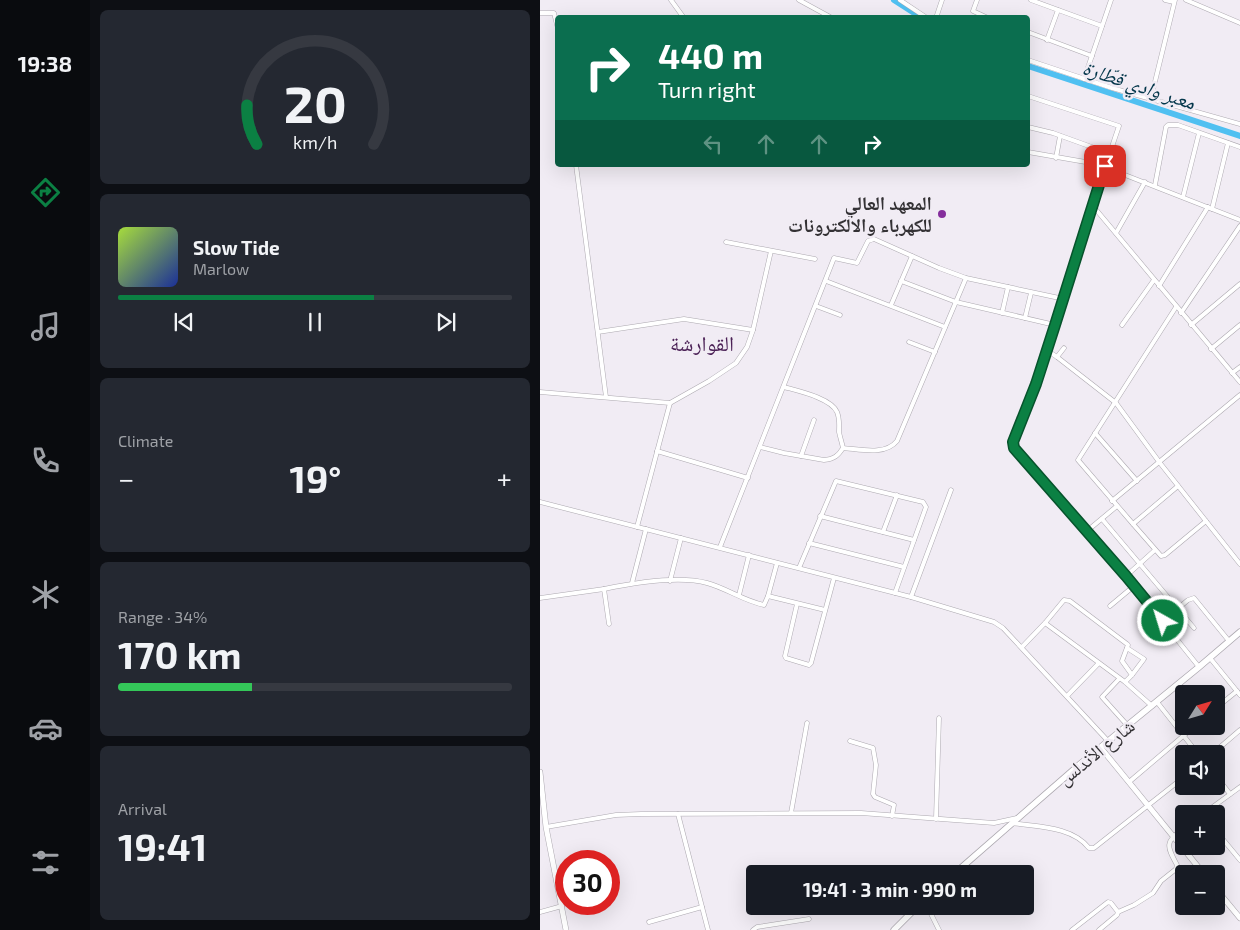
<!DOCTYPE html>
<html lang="en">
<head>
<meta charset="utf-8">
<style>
	:root { --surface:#171b24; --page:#242831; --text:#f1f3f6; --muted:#9ea1a6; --line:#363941; --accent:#0b8043 }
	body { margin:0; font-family:"Exo 2","Noto Naskh Arabic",sans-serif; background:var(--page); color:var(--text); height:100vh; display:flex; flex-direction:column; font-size:19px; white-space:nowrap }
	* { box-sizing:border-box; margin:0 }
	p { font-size:16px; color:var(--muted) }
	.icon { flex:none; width:28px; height:28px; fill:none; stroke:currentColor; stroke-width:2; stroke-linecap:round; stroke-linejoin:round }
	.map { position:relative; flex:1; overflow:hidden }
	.details { display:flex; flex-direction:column; gap:10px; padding:10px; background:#0d0f14; width:450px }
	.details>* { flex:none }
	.guide { position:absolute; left:15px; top:15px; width:475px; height:152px; border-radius:5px; box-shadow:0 5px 20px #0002; background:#0b6e4f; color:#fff; overflow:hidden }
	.needle { width:32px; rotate:53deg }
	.controls { position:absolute; left:635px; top:685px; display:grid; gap:10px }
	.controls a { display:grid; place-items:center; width:50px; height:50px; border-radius:5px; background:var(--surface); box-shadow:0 5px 20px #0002; font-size:25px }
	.speed { position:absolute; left:15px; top:850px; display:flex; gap:10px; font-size:25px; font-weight:700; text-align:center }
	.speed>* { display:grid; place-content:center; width:65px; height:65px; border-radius:50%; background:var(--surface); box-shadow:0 5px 20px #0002; line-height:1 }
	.speed .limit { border:8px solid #d22; background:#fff; color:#111 }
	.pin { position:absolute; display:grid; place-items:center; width:42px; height:42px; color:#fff; margin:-21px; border-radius:10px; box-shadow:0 2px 8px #0006 }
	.me { position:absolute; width:55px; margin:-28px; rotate:321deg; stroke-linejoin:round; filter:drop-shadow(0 0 4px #0008) }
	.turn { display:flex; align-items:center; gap:18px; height:105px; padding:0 20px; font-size:22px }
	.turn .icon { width:65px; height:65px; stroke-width:2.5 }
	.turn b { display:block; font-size:35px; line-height:42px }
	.lanes { display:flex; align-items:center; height:48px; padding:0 20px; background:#0003; justify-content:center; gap:25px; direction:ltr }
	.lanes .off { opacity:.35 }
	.big { font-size:38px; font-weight:700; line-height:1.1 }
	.details .widget { flex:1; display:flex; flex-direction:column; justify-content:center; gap:8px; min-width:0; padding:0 18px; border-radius:8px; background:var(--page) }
	.details .dial { align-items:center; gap:0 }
	.dial svg { height:130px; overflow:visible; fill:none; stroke:var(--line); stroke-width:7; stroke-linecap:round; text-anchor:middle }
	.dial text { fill:var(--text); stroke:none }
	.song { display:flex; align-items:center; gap:15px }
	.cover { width:60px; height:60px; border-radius:8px; background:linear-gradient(135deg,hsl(80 70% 55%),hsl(230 70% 35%)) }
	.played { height:5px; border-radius:2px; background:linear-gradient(90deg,var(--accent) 65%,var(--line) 65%) }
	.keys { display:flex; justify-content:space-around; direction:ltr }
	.heat { display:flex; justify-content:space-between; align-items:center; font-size:28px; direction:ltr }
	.charge { height:8px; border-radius:4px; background:linear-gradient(90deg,#34c759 34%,var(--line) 0) }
	.trip { position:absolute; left:206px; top:865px; width:288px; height:50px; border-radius:5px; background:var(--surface); box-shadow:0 5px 20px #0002; font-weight:700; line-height:50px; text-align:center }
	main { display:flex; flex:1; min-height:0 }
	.tab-bar { display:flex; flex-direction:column; width:90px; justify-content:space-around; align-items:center; background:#090b0e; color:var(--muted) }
	.tab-bar .icon { width:35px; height:35px }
	.tab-bar .selected { color:var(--accent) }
	.tab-bar b { font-size:22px; color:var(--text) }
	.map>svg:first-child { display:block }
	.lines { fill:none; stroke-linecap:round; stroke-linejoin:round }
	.river { stroke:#50c0f1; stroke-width:6 }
	.minor-casing { stroke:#ada9b0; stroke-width:5 }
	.tertiary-casing { stroke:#ada9b0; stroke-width:6 }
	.secondary-casing { stroke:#ada9b0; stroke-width:7 }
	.minor { stroke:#fff; stroke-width:4 }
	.tertiary { stroke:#fff; stroke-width:5 }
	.secondary { stroke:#fff; stroke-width:5.5 }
	.route-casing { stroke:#07532c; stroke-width:12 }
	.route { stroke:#0b8043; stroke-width:9 }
	.poi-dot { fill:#852e9c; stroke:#f1ecf4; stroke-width:2 }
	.labels { text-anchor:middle; stroke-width:5; stroke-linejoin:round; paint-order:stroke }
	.poi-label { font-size:19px; font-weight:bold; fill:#333134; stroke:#f1ecf4; text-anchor:end }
	.street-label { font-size:19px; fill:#333134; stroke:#f1ecf4 }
	.water-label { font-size:20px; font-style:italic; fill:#03364a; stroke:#f1ecf4 }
	.quarter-label { font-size:21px; fill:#4b2156; stroke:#f1ecf4 }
</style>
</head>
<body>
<main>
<nav class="tab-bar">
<b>19:38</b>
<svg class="icon selected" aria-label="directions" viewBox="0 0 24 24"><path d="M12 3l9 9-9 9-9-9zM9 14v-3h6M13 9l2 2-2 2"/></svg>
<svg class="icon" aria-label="music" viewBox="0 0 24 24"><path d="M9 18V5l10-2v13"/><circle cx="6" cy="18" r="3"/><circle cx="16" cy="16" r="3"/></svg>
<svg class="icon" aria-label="phone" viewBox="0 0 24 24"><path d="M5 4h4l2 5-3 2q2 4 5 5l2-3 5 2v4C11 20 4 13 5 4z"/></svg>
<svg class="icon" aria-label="climate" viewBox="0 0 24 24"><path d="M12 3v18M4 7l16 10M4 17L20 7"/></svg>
<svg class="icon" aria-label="car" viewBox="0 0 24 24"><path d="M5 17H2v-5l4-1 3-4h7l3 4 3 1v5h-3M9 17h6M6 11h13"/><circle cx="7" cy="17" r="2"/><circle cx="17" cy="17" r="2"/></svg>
<svg class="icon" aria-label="filters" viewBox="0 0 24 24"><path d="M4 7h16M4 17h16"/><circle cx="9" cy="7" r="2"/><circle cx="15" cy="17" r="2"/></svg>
</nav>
<section class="details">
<div class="widget dial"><svg viewBox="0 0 100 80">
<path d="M14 69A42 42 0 1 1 86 69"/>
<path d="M14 69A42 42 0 0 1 8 45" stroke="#0b8043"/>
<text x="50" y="56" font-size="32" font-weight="700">20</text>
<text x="50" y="72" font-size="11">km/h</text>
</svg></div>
<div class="widget">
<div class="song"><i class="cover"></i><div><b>Slow Tide</b><p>Marlow</p></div></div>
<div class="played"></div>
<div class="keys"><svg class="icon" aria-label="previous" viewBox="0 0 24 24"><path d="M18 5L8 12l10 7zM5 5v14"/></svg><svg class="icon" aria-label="pause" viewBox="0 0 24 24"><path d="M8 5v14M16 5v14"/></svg><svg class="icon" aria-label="next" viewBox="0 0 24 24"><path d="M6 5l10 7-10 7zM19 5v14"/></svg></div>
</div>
<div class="widget"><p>Climate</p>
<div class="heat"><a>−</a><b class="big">19°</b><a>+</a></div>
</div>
<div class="widget"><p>Range · 34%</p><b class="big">170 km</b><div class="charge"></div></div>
<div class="widget"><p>Arrival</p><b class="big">19:41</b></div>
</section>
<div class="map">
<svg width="700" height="930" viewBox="0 0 700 930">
	<rect width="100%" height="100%" fill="#f1ecf4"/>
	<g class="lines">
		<g class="river">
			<polyline points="354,0 382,18"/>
			<polyline points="488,66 700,136"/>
		</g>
		<g class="minor-casing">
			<g id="minor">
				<polyline points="131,0 144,18"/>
				<polyline points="259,0 292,18"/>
				<polyline points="360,0 387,18"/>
				<polyline points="437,0 433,11 448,18"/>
				<polyline points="491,0 562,26"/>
				<polyline points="625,0 634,2"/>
				<polyline points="646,0 700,23"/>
				<polyline points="0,13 14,13 18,29"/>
				<polyline points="396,18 402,0"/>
				<polyline points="488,32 552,56"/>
				<polyline points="507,40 518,10"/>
				<polyline points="488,60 572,88 700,124"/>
				<polyline points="544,79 571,0"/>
				<path d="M488,96L579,126C543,231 513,338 473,442L474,448L586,576L659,667"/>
				<polyline points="611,98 635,0"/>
				<polyline points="488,127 513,133 560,150 557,164"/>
				<polyline points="488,152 557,164 700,220"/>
				<polyline points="516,158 520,136"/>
				<polyline points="36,165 66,397"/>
				<polyline points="615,185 626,127 628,125 638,125 700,147"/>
				<polyline points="643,197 659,133"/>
				<polyline points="553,206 700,382"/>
				<polyline points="672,209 688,143"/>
				<polyline points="576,233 605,182"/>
				<polyline points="186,242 275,259"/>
				<polyline points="286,281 405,327"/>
				<polyline points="361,281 416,302 515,325"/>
				<polyline points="619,286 668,207"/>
				<polyline points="351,305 372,256"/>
				<polyline points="276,306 300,315"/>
				<polyline points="636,307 538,460 593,524 638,486"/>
				<polyline points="462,313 468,287"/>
				<polyline points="641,313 700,226"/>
				<polyline points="485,318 491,293"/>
				<polyline points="582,325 614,280"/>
				<polyline points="651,325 700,284"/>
				<polyline points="58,332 144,319 213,330"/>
				<polyline points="369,342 395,352"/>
				<polyline points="524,348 517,357 576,403 620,463 700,564"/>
				<polyline points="671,349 700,325"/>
				<polyline points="511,353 517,357"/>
				<polyline points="692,373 700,367"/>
				<polyline points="0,392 130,403 169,381 196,363 207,347 213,330 231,251"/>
				<polyline points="555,433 597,481"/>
				<path d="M220,447L244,453L284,460C294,459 298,456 303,448C302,443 300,437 299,432C299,425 300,419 297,412C291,398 258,391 244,387"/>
				<path d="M303,448C319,449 345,456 357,441L426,278"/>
				<polyline points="117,451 208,478"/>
				<polyline points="261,456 274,420"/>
				<polyline points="572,501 700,395"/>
				<polyline points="0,502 371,597 454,622 463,628 568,741"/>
				<polyline points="280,516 374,540"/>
				<polyline points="562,519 654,628"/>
				<polyline points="593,524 621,556 625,555 666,521"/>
				<polyline points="97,527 130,403"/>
				<polyline points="547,531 577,506"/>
				<polyline points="343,532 357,495"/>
				<polyline points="269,543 364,567"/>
				<polyline points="180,547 294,258 317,263 328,241 334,239 399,268 426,278 524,299"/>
				<polyline points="259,568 296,481 383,502 386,507 355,593"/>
				<polyline points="586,576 615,550"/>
				<polyline points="130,581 141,538"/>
				<polyline points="92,583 106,529"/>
				<path d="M64,589C93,583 138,575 167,583C186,588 204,601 224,605L228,596L237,563"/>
				<polyline points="199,595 209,555"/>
				<polyline points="228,596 285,610"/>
				<polyline points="371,597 411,490"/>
				<polyline points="0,598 64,589 69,624"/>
				<polyline points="257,604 245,656 246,658 269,665 271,663 294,578"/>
				<polyline points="570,606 594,586"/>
				<polyline points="623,621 648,600 654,598 689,641"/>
				<polyline points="482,647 505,623"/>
				<polyline points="587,648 604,659 592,675"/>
				<polyline points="670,658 700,695"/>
				<polyline points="579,679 562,697 588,726"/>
				<polyline points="585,682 592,675 582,661 588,645 587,644 530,601 524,600 505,623 585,682 612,706"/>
				<polyline points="527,696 558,664"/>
				<polyline points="617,702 658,754"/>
				<polyline points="676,708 697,691"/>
				<polyline points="310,741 333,748 336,765 333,794 335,797 354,805 352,816"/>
				<polyline points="672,754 700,730"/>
				<polyline points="676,776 690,794"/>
				<polyline points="589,782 655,726"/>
				<polyline points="251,813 267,723"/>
				<polyline points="138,814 168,930"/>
				<polyline points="663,814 700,787"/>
				<polyline points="396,819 399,718"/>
				<path d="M472,823C497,827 532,826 549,848H554L644,777"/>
				<polyline points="6,827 76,815 101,814 321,813 454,823 477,818"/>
				<polyline points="676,831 700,860"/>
				<polyline points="387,906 399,930"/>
				<polyline points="0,912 22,906"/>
				<polyline points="109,922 162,907"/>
				<polyline points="213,930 217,927 269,919"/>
				<polyline points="532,930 568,902 571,903 578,912"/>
				<path d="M559,930L577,915L578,912L594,905L613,893L621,881L636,869L637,865C626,845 625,842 644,828"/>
			</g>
		</g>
		<g class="tertiary-casing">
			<g id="tertiary">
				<polyline points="561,748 664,874"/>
				<polyline points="0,772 6,827 26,930"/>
				<polyline points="676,889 700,918"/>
			</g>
		</g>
		<g class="secondary-casing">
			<g id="secondary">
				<polyline points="414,874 539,765 659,667 700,632"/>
				<polyline points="354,930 378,906"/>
			</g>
		</g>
		<use href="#minor" class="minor"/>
		<use href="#tertiary" class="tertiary"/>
		<use href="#secondary" class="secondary"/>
	</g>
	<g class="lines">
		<g class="route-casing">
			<polyline id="route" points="565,166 515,325 496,384 473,442 474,448 586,576 623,621"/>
		</g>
		<use href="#route" class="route"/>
	</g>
	<circle class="poi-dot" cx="402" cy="214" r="5"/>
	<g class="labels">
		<g class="poi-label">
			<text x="392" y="210">المعهد العالي<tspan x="392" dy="22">للكهرباء والالكترونات</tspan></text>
		</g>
		<g class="street-label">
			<text transform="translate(556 752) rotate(-39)" y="7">شارع الأندلس</text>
		</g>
		<g class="water-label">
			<text transform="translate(599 85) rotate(18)" y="7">معبر وادي قطّارة</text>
		</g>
		<g class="quarter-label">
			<text x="162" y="351">القوارشة</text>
		</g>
	</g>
</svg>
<div class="controls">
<a><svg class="needle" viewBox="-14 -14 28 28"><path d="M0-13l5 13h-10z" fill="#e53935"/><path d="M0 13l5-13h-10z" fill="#9ea1a6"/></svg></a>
<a><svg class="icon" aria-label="sound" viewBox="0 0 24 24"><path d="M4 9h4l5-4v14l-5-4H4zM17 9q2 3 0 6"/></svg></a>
<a>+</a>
<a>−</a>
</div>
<div class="speed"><div class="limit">30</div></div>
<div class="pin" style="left:565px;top:166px;background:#d93025"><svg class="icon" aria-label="arrive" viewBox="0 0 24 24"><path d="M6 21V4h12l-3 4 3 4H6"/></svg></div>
<svg class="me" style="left:623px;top:621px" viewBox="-20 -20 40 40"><circle r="17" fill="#0b8043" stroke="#fff" stroke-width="3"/><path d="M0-11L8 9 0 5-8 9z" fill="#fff"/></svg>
<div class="trip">19:41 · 3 min · 990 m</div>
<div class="guide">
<div class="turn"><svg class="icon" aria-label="right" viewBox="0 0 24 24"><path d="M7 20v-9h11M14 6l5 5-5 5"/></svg><div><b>440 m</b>Turn right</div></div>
<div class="lanes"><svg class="icon off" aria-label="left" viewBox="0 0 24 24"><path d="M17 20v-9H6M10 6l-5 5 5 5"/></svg><svg class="icon off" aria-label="ahead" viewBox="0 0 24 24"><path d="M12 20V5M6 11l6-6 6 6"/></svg><svg class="icon off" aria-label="ahead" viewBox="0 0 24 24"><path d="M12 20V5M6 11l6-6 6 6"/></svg><svg class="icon" aria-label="right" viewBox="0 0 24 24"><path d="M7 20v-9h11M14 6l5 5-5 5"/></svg></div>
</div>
</div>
</main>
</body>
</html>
